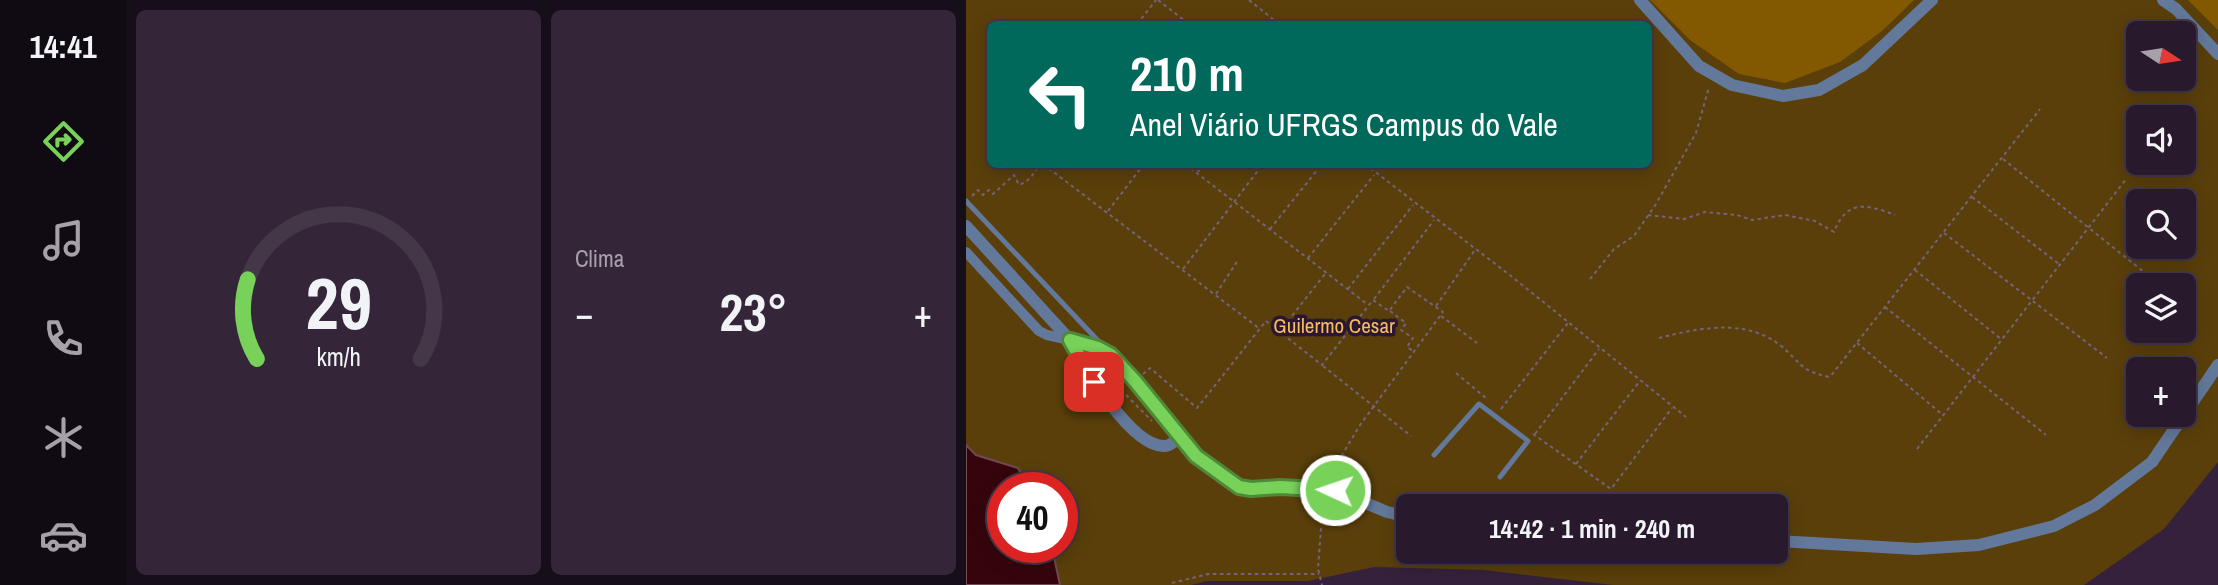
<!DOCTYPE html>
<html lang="pt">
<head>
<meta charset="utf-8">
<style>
	:root { --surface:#28192c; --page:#342638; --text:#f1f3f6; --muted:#a5a0a9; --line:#443848; --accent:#78d158 }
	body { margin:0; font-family:"Archivo Narrow",sans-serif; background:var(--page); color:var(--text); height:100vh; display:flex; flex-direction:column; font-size:26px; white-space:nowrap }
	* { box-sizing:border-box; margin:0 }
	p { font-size:23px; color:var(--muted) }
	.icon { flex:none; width:38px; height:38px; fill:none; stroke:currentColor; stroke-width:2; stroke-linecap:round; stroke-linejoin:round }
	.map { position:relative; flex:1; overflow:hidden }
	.drawer { display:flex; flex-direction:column; gap:10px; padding:10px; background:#160e18; width:840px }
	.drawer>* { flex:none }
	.guide { position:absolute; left:21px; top:21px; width:665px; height:147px; border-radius:10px; box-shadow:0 4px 18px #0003,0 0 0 2px var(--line); background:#00695c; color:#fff; overflow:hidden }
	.needle { width:46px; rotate:102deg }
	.controls { position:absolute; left:1160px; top:21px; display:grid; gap:14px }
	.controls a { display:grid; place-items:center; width:70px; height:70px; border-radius:10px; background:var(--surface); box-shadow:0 4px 18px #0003,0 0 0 2px var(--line); font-size:35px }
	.speed { position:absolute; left:21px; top:472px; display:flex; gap:14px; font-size:35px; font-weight:700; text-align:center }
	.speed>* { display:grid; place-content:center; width:91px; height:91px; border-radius:50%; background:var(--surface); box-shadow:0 4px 18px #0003,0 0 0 2px var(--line); line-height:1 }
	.speed .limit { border:10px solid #d22; background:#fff; color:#111 }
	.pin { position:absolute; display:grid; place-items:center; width:60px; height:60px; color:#fff; margin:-30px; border-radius:14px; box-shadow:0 4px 10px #0006 }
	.me { position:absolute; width:77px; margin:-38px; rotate:273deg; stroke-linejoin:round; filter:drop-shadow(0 0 5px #0008) }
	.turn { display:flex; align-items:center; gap:24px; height:147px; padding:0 28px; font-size:32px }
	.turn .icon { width:91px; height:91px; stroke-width:2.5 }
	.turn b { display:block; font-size:49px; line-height:60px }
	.big { font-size:52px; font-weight:700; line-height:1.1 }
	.drawer .widget { flex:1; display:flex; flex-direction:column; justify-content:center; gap:10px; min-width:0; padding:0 24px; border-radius:10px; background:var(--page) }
	.drawer .dial { align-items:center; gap:0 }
	.dial svg { height:182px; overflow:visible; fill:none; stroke:var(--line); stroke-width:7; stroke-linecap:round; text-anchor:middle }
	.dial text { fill:var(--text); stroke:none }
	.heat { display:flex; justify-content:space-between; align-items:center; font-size:38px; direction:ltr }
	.drawer .tiles { flex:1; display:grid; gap:10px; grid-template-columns:repeat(2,1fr) }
	.trip { position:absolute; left:430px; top:494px; width:392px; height:70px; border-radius:10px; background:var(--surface); box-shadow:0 4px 18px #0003,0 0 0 2px var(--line); font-weight:700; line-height:70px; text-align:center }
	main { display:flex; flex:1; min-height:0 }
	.dock { display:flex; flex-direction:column; width:126px; justify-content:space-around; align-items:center; background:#100a12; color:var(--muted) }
	.dock .icon { width:49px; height:49px }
	.dock .on { color:var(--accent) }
	.dock b { font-size:32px; color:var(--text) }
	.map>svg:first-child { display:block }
	.green { fill:#5a3f0a; fill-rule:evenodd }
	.forest { fill:#825900 }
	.water { fill:#36050c; stroke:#704a54; stroke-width:2 }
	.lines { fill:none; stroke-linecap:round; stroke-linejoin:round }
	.path { stroke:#74637a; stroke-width:2; stroke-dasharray:3.5 3.5; stroke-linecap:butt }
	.service { stroke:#63799b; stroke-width:5 }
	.minor { stroke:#63799b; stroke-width:10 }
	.tertiary { stroke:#63799b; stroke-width:12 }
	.route-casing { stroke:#4e8839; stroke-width:18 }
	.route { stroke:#78d158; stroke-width:12 }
	.labels { text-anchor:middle; stroke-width:7; stroke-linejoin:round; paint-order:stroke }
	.park-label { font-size:21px; fill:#f6be61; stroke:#2b1731 }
</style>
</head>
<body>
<main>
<nav class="dock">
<b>14:41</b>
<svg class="icon on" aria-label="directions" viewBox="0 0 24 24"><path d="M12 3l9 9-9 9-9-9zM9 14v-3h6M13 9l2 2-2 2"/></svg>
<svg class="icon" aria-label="music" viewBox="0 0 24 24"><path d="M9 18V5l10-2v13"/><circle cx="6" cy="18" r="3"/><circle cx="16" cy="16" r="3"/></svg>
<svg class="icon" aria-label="phone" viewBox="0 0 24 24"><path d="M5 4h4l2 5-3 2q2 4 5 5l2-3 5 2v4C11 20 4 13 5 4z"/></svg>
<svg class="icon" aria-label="climate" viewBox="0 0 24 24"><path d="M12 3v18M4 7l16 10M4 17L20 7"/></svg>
<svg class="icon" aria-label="car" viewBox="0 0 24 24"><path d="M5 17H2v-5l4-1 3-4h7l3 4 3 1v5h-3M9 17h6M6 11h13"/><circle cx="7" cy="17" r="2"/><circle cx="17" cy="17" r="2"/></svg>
</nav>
<section class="drawer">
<div class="tiles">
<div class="widget dial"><svg viewBox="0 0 100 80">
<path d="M14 69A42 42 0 1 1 86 69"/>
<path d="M14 69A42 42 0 0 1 10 34" stroke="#78d158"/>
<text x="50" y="56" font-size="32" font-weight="700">29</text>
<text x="50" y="72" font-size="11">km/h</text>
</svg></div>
<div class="widget"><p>Clima</p>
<div class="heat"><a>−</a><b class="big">23°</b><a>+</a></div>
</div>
</div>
</section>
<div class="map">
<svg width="1252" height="585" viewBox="0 0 1252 585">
	<rect width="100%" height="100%" fill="#35213b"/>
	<path class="green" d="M0,0H1252V462L1198,529L1118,585H647L518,570L408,567L342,581H241L225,585H0ZM24,24H682V164H24ZM1172,33H1218V79H1172ZM1172,117H1218V163H1172ZM1172,201H1218V247H1172ZM1172,285H1218V331H1172ZM1172,369H1218V415H1172ZM37,488H96V548H37ZM443,506H810V551H443Z"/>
	<g class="forest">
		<polygon points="684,0 948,0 916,31 874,62 819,83 773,74 724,40"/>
		<polygon points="1222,0 1252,0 1252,30"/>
	</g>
	<polygon class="water" points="0,445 10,455 52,468 62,488 37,488 37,548 86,548 94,585 0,585"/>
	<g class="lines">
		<g class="path">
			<polyline points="192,0 223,24"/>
			<polyline points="283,0 313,24"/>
			<polyline points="171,24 190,0"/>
			<polyline points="1037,159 1194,285"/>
			<polyline points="77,164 294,329"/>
			<polyline points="219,164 401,304"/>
			<polyline points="399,164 545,276 720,417"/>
			<polyline points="232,172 237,164"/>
			<path d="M6,196L12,190L17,195L23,190L27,194L48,175L53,185C64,181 68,173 74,164"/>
			<polyline points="1006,197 1093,264"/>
			<polyline points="142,211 178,164"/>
			<path d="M682,215L718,219L739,212L771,215L786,220L819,215L849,221L868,232C881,199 900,204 929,215"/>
			<polyline points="304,229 356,164"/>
			<polyline points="978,233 1141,358"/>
			<polyline points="342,258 408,175"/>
			<polyline points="217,269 297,164"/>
			<polyline points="949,270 1035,339"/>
			<polyline points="624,279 648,249 668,236 690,204 730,133 743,87"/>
			<polyline points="382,289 447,205"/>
			<polyline points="250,294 272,260"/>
			<polyline points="408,299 468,220"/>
			<polyline points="470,306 509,250"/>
			<polyline points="919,307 1080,435"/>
			<polyline points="424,311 440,323 435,330 447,338 441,347 447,351"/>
			<polyline points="475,316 511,343"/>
			<polyline points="313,332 359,274"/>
			<path d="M693,338C732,328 779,318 814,345C836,363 833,371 864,377L1074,109"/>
			<polyline points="891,343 977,415"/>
			<polyline points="357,366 445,436"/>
			<polyline points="490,373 521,399"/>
			<polyline points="177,374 184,368 231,408 300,321 356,365 407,300 423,311 441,287 477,312 394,425 370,465 369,477"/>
			<polyline points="154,383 156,391 186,421"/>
			<polyline points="535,409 602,323"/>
			<polyline points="567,434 645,489 706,408"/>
			<polyline points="569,434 633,349"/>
			<polyline points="951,449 1161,178"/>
			<polyline points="610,464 673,382"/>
			<polyline points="355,528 352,569 356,585"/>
			<polyline points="206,583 242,574 353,574"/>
		</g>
		<g class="service">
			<polyline points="0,201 138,347"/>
			<polyline points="468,455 513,404 562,441 534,477"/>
		</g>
		<polyline class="minor" points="0,252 73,331 81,335 104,340"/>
		<g class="tertiary">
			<polyline points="674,0 733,66 766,85 817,96 853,90 897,65 966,0"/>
			<polyline points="1197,0 1210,9 1252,54"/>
			<path d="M0,226L104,340C117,366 166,448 199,446C205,446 208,441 212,438"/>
			<polyline points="104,340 132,348 145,355 169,381 230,456 273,487 285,489 314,487 369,490 421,512 443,517"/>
			<polyline points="810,541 950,549 1013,545 1088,526 1129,505 1186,462 1252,365"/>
		</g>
	</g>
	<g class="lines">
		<g class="route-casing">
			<polyline id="route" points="128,382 104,340 132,348 145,355 169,381 230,456 273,487 285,489 314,487 369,490"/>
		</g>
		<use href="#route" class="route"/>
	</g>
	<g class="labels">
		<g class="park-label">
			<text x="368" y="333">Guilermo Cesar</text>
		</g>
	</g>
</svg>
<div class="controls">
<a><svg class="needle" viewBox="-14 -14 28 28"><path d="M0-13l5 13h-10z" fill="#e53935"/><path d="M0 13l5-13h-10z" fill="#a5a0a9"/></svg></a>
<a><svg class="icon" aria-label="sound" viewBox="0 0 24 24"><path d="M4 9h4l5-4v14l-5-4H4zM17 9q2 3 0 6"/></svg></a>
<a><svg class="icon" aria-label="search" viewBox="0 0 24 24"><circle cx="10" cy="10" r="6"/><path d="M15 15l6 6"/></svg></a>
<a><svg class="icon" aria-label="layers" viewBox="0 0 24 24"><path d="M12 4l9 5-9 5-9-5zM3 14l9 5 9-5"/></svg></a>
<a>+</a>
</div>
<div class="speed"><div class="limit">40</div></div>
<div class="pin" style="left:128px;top:382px;background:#d93025"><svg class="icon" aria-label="arrive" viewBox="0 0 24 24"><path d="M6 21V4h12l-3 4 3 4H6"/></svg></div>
<svg class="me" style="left:369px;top:490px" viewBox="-20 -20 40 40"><circle r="17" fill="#78d158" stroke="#fff" stroke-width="3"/><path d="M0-11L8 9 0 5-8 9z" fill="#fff"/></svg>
<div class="trip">14:42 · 1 min · 240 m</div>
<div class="guide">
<div class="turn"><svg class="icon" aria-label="left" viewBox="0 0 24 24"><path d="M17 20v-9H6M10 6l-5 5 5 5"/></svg><div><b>210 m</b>Anel Viário UFRGS Campus do Vale</div></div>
</div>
</div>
</main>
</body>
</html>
